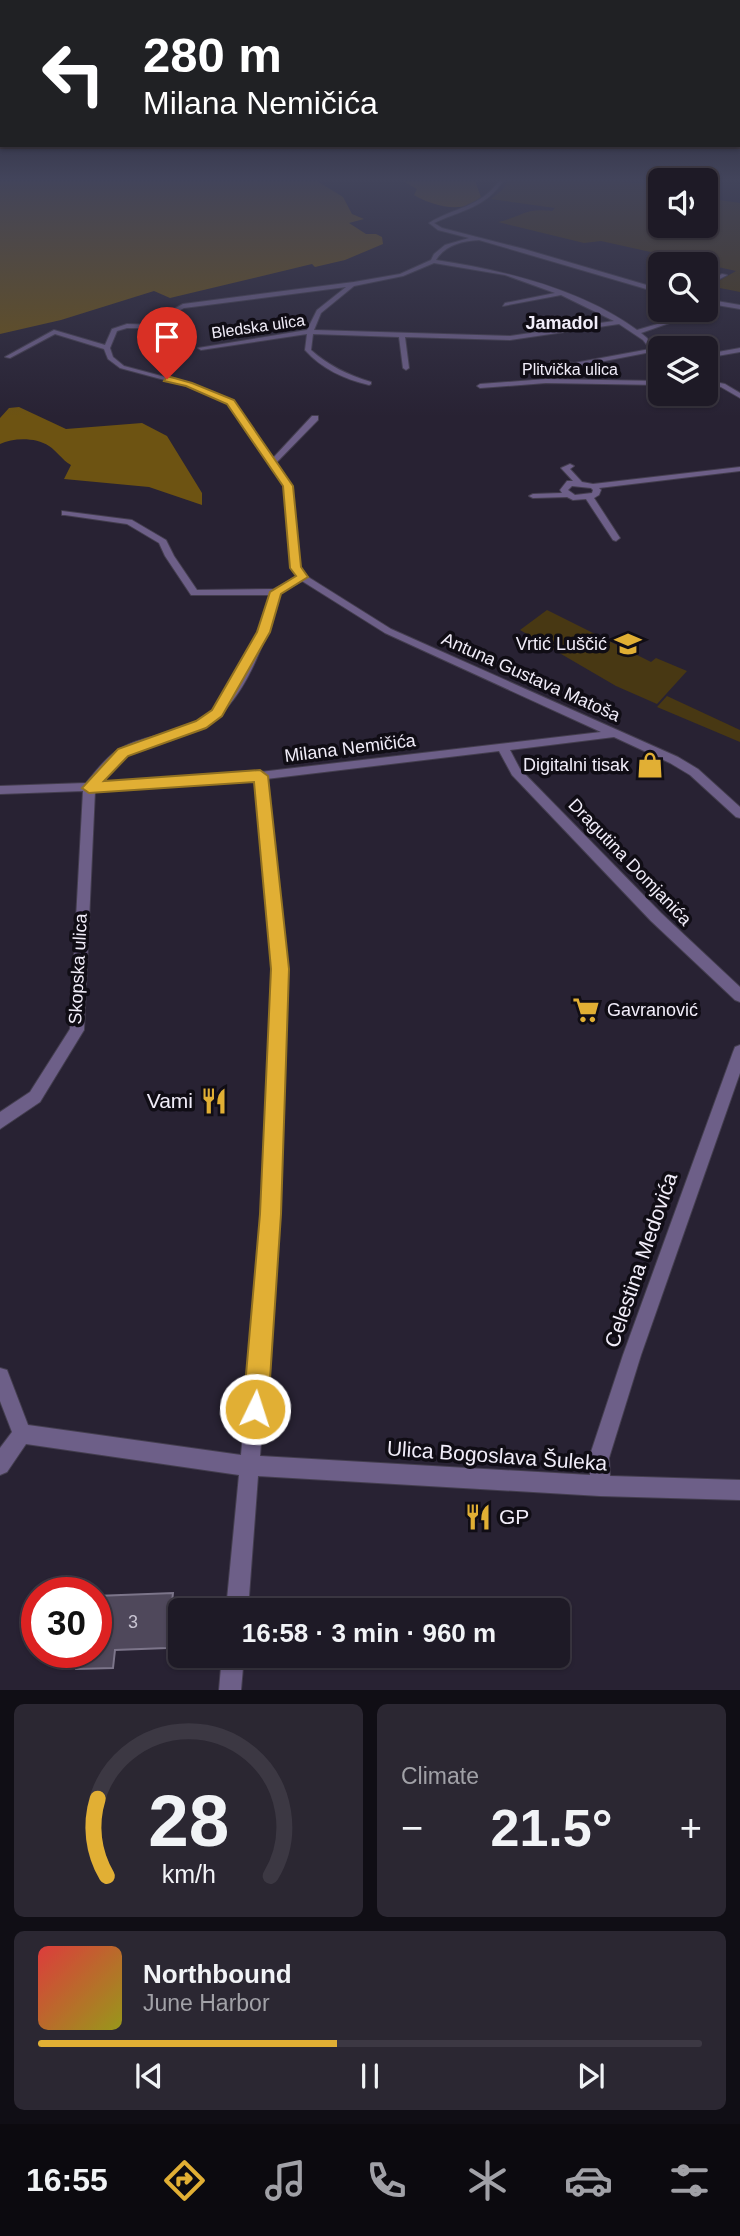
<!DOCTYPE html>
<html lang="en">
<head>
<meta charset="utf-8">
<style>
	:root { --surface:#1e1a26; --page:#2b2732; --text:#f1f3f6; --muted:#a1a1a7; --line:#3c3843; --accent:#e1af34 }
	body { margin:0; font-family:Helvetica,sans-serif; background:var(--page); color:var(--text); height:100vh; display:flex; flex-direction:column; font-size:26px; white-space:nowrap }
	* { box-sizing:border-box; margin:0 }
	p { font-size:23px; color:var(--muted) }
	.icon { flex:none; width:38px; height:38px; fill:none; stroke:currentColor; stroke-width:2; stroke-linecap:round; stroke-linejoin:round }
	.map { position:relative; height:1690px; overflow:hidden }
	.side { display:flex; flex-direction:column; gap:14px; padding:14px; background:#100e15; flex:1 }
	.side>* { flex:none }
	.hud { position:absolute; left:0px; top:0px; width:740px; height:147px; box-shadow:0 2px 5px #0004,0 0 0 2px var(--line); background:#202124; color:#fff; overflow:hidden }
	.fabs { position:absolute; left:648px; top:168px; display:grid; gap:14px }
	.fabs a { display:grid; place-items:center; width:70px; height:70px; border-radius:10px; background:var(--surface); box-shadow:0 2px 5px #0004,0 0 0 2px var(--line); font-size:35px }
	.speed { position:absolute; left:21px; top:1577px; display:flex; gap:14px; font-size:35px; font-weight:700; text-align:center }
	.speed>* { display:grid; place-content:center; width:91px; height:91px; border-radius:50%; background:var(--surface); box-shadow:0 2px 5px #0004,0 0 0 2px var(--line); line-height:1 }
	.speed .limit { border:10px solid #d22; background:#fff; color:#111 }
	.pin { position:absolute; display:grid; place-items:center; width:60px; height:60px; color:#fff; margin:-72px -30px; border-radius:50% 50% 50% 0; rotate:-45deg; box-shadow:0 0 7px #0007 }
	.pin .icon { rotate:45deg }
	.me { position:absolute; width:77px; margin:-38px; rotate:4deg; stroke-linejoin:round; filter:drop-shadow(0 0 5px #0008) }
	.turn { display:flex; align-items:center; gap:24px; height:147px; padding:0 28px; font-size:32px }
	.turn .icon { width:91px; height:91px; stroke-width:2.5 }
	.turn b { display:block; font-size:49px; line-height:60px }
	.big { font-size:52px; font-weight:600; line-height:1.1 }
	.side .card { flex:1; display:flex; flex-direction:column; justify-content:center; gap:10px; min-width:0; padding:0 24px; border-radius:10px; background:var(--page) }
	.side .dial { align-items:center; gap:0 }
	.dial svg { height:182px; overflow:visible; fill:none; stroke:var(--line); stroke-width:7; stroke-linecap:round; text-anchor:middle }
	.dial text { fill:var(--text); stroke:none }
	.song { display:flex; align-items:center; gap:21px }
	.cover { width:84px; height:84px; border-radius:10px; background:linear-gradient(135deg,hsl(0 70% 55%),hsl(60 70% 35%)) }
	.played { height:7px; border-radius:4px; background:linear-gradient(90deg,var(--accent) 45%,var(--line) 45%) }
	.keys { display:flex; justify-content:space-around; direction:ltr }
	.heat { display:flex; justify-content:space-between; align-items:center; font-size:38px; direction:ltr }
	.side .tiles { flex:1; display:grid; gap:14px; grid-template-columns:1fr 1fr }
	.card:last-child { grid-column:span 2 }
	.trip { position:absolute; left:168px; top:1598px; width:402px; height:70px; border-radius:10px; background:var(--surface); box-shadow:0 2px 5px #0004,0 0 0 2px var(--line); font-weight:600; line-height:70px; text-align:center }
	.tab-bar { display:flex; height:112px; justify-content:space-around; align-items:center; background:#0c0a0f; color:var(--muted) }
	.tab-bar .icon { width:49px; height:49px }
	.tab-bar .selected { color:var(--accent) }
	.tab-bar b { font-size:32px; color:var(--text) }
	.map>svg:first-child { display:block }
	.green { fill:#483813 }
	.forest { fill:#6d5312 }
	.building { fill:#4f485b; stroke:#7c758a; stroke-width:2 }
	.lines { fill:none; stroke-linecap:round; stroke-linejoin:round }
	.street-casing { stroke:#443e4f; stroke-width:2 }
	.street { fill:#6d5f88; fill-rule:evenodd }
	.route { fill:#e1af34; stroke:#927222; stroke-width:2 }
	.labels { text-anchor:middle; stroke-width:7; stroke-linejoin:round; paint-order:stroke }
	.far-street-label { font-size:16px; fill:#f1edf9; stroke:#100d15 }
	.far-quarter-label { font-size:18px; font-weight:bold; fill:#f1edf9; stroke:#100d15 }
	.poi-label { font-size:18px; fill:#f1edf9; stroke:#100d15; text-anchor:end }
	.street-label { font-size:18px; fill:#f1edf9; stroke:#100d15 }
	.near-number-label { font-size:18px; fill:#c8c4d2 }
	.near-poi-label { font-size:21px; fill:#f1edf9; stroke:#100d15; text-anchor:end }
	.near-street-label { font-size:21px; fill:#f1edf9; stroke:#100d15 }
</style>
</head>
<body>
<div class="map">
<svg width="740" height="1690" viewBox="0 0 740 1690">
	<rect width="100%" height="100%" fill="#282233"/>
	<g class="green">
		<path d="M508,181H615L660,185V226H705V198L740,203V292L710,286L736,271L601,241L584,243L498,222C525,216 523,208 552,211L555,208L491,199L503,189Z"/>
		<polygon points="547,610 651,662 656,658 687,671 657,704 616,686 520,630"/>
		<polygon points="667,696 740,730 740,742 657,707"/>
	</g>
	<g class="forest">
		<polygon points="0,181 317,181 343,197 352,214 364,219 349,223 366,234 376,234 382,237 383,244 345,260 315,267 312,264 170,298 154,291 61,320 0,334"/>
		<path d="M403,181H475L481,197C464,215 433,206 414,195L417,189Z"/>
		<path d="M19,407L66,429L142,423L167,436L202,493V505L149,487L64,479L71,465C62,460 57,451 49,446C35,437 13,438 0,444V418L9,408Z"/>
	</g>
	<polygon class="building" points="173,1593 167,1648 115,1650 113,1668 76,1669 78,1652 96,1652 96,1596"/>
	<g class="lines">
		<g class="street-casing">
			<g id="street">
				<path d="M499,181H503C485,208 462,210 434,223L442,228L524,249L660,289V293L479,240C462,241 445,245 436,260C503,270 581,289 637,330L678,318V320L641,333L647,338L656,351L574,367L550,362L553,360L574,363L650,349L643,340L619,324L510,340L405,337L409,368L406,370L403,368L399,337L313,334L311,350C329,366 348,375 371,382V384L369,385C344,379 322,369 305,350L307,334L201,350L198,348L307,330L317,310L346,287L184,308L168,317V325L163,328H127L117,331L110,348L113,357L124,366L191,384L233,401L273,458L312,416H318V420L276,463L292,486L299,568L305,575L391,629L678,757L698,769L740,807V818L736,817L690,775L670,763L614,737L510,750L520,769L661,913L740,987V1002L735,1000L651,921L512,775L499,751L266,779L287,969L279,1215L260,1456L590,1475L589,1458L623,1355L733,1052L735,1047L740,1045V1073L641,1355L609,1458L610,1476L740,1480V1500L600,1496L258,1476L248,1610H226L239,1475L26,1444L7,1472L0,1475V1448L12,1432L0,1401V1368L7,1370L28,1425L241,1455L263,1215L273,969L255,780L95,791L84,1030L40,1102L0,1129V1112L30,1092L70,1029L83,791L0,794V786L86,783C95,772 104,760 115,752C139,735 171,736 196,722C237,700 257,637 270,595H191L165,556L159,543L127,524L65,515H62V511L132,520L166,540L174,556L197,590L274,589L297,576L291,568L284,486L229,403L187,386L120,368L108,359L104,349L55,334L10,358L5,357L54,330L105,345L112,329L127,324L160,325L162,324L163,315L183,304L354,282L400,274L431,260L434,254L445,245L469,238L438,230L429,223C453,208 481,207 499,181ZM434,263L505,275L555,293L505,303L503,306L561,295L614,321L510,336L314,330L321,313L354,286L403,276ZM302,581L385,633L601,732L260,772L100,782C106,774 113,765 122,758C145,740 178,741 203,727C245,705 267,636 280,593Z"/>
				<polygon points="722,274 727,275 705,287 705,283"/>
				<polygon points="705,299 740,305 740,309 705,303"/>
				<polygon points="705,345 718,352 740,348 740,352 717,356 703,348"/>
				<polygon points="546,379 660,381 660,385 546,383 480,388 477,386 480,384"/>
				<polygon points="705,380 725,384 740,393 740,398 721,387 705,384"/>
				<path d="M570,464L574,466L570,469L582,482L593,484L740,467V471L599,488L601,490L599,495L594,498L620,538L616,541L613,540L586,499L573,500L567,497L533,498L529,496L533,494L562,493L560,490L567,481H573L561,468ZM572,486L591,488L593,490L592,493L575,495L568,490Z"/>
				<polygon points="222,1656 244,1656 241,1690 219,1690"/>
			</g>
		</g>
		<use href="#street" class="street"/>
	</g>
	<linearGradient id="sky" x2="0" y2="1"><stop stop-color="#16131c"/><stop offset="0.43" stop-color="#42445b"/><stop offset="1" stop-color="#42445b" stop-opacity="0"/></linearGradient>
	<rect width="740" height="417" fill="url(#sky)"/>
	<polygon class="route" points="167,376 192,383 234,400 293,486 301,567 308,577 281,594 270,632 222,716 206,728 128,756 104,781 260,770 268,776 289,969 281,1214 268,1409 264,1417 255,1421 247,1417 243,1409 260,1214 271,969 254,782 89,793 82,788 118,749 196,721 212,710 257,632 270,592 296,576 290,568 283,486 227,404 186,386 164,381"/>
	<defs>
		<g id="school-bare" transform="scale(2.1)"><path d="M0-5L7-2L0 1L-7-2ZM-4 1L0 2.5L4 1V4Q0 6-4 4Z" fill="#e1af34" stroke="#100d15" stroke-width="2.5" paint-order="stroke"/></g>
		<g id="shop-bare" transform="scale(2.1)"><path d="M-5-2.5h2.3a2.7 3.5 0 0 1 5.4 0H5L5.5 6h-11ZM-1.5-2.5h3a1.5 2.3 0 0 0-3 0Z" fill="#e1af34" stroke="#100d15" stroke-width="2.5" paint-order="stroke"/></g>
		<g id="supermarket-bare" transform="scale(2.1)"><path d="M-6-5.5h2.5l.6 2H6L4.5 2H-2.5L-4.4-4H-6ZM-1.5 3.2a1.3 1.3 0 1 0 .1 0ZM3 3.2a1.3 1.3 0 1 0 .1 0Z" fill="#e1af34" stroke="#100d15" stroke-width="2.5" paint-order="stroke"/></g>
		<g id="restaurant-bare" transform="scale(2.1)"><path d="M-5-6h1v4h1v-4h1v4h1v-4h1v5L-1.5 .5V6h-2V.5L-5-1ZM5-6V6H3V1.5H1.5Q1.5-4 5-6Z" fill="#e1af34" stroke="#100d15" stroke-width="2.5" paint-order="stroke"/></g>
	</defs>
	<g fill-rule="evenodd">
		<use href="#school-bare" x="628" y="644"/>
		<use href="#shop-bare" x="650" y="765"/>
		<use href="#supermarket-bare" x="586" y="1010"/>
		<use href="#restaurant-bare" x="214" y="1101"/>
		<use href="#restaurant-bare" x="478" y="1517"/>
	</g>
	<g class="labels">
		<g class="far-street-label">
			<text transform="translate(258 326) rotate(-8)" y="6">Bledska ulica</text>
			<text x="570" y="375">Plitvička ulica</text>
		</g>
		<g class="far-quarter-label">
			<text x="562" y="329">Jamadol</text>
		</g>
		<g class="poi-label">
			<text x="607" y="650">Vrtić Luščić</text>
			<text x="629" y="771">Digitalni tisak</text>
			<text x="607" y="1016" text-anchor="start">Gavranović</text>
		</g>
		<g class="street-label">
			<text transform="translate(531 677) rotate(24)" y="6">Antuna Gustava Matoša</text>
			<text transform="translate(350 748) rotate(-7)" y="6">Milana Nemičića</text>
			<text transform="translate(630 862) rotate(46)" y="6">Dragutina Domjanića</text>
			<text transform="translate(78 969) rotate(-87)" y="6">Skopska ulica</text>
		</g>
		<g class="near-number-label">
			<text x="133" y="1628">3</text>
		</g>
		<g class="near-poi-label">
			<text x="193" y="1108">Vami</text>
			<text x="499" y="1524" text-anchor="start">GP</text>
		</g>
		<g class="near-street-label">
			<text transform="translate(641 1260) rotate(-71)" y="7">Celestina Medovića</text>
			<text transform="translate(497 1456) rotate(4)" y="7">Ulica Bogoslava Šuleka</text>
		</g>
	</g>
</svg>
<div class="fabs">
<a><svg class="icon" aria-label="sound" viewBox="0 0 24 24"><path d="M4 9h4l5-4v14l-5-4H4zM17 9q2 3 0 6"/></svg></a>
<a><svg class="icon" aria-label="search" viewBox="0 0 24 24"><circle cx="10" cy="10" r="6"/><path d="M15 15l6 6"/></svg></a>
<a><svg class="icon" aria-label="layers" viewBox="0 0 24 24"><path d="M12 4l9 5-9 5-9-5zM3 14l9 5 9-5"/></svg></a>
</div>
<div class="speed"><div class="limit">30</div></div>
<div class="pin" style="left:167px;top:379px;background:#d93025"><svg class="icon" aria-label="arrive" viewBox="0 0 24 24"><path d="M6 21V4h12l-3 4 3 4H6"/></svg></div>
<svg class="me" style="left:255px;top:1409px" viewBox="-20 -20 40 40"><circle r="17" fill="#e1af34" stroke="#fff" stroke-width="3"/><path d="M0-11L8 9 0 5-8 9z" fill="#fff"/></svg>
<div class="trip">16:58 · 3 min · 960 m</div>
<div class="hud">
<div class="turn"><svg class="icon" aria-label="left" viewBox="0 0 24 24"><path d="M17 20v-9H6M10 6l-5 5 5 5"/></svg><div><b>280 m</b>Milana Nemičića</div></div>
</div>
</div>
<section class="side">
<div class="tiles">
<div class="card dial"><svg viewBox="0 0 100 80">
<path d="M14 69A42 42 0 1 1 86 69"/>
<path d="M14 69A42 42 0 0 1 10 35" stroke="#e1af34"/>
<text x="50" y="56" font-size="32" font-weight="700">28</text>
<text x="50" y="72" font-size="11">km/h</text>
</svg></div>
<div class="card"><p>Climate</p>
<div class="heat"><a>−</a><b class="big">21.5°</b><a>+</a></div>
</div>
<div class="card">
<div class="song"><i class="cover"></i><div><b>Northbound</b><p>June Harbor</p></div></div>
<div class="played"></div>
<div class="keys"><svg class="icon" aria-label="previous" viewBox="0 0 24 24"><path d="M18 5L8 12l10 7zM5 5v14"/></svg><svg class="icon" aria-label="pause" viewBox="0 0 24 24"><path d="M8 5v14M16 5v14"/></svg><svg class="icon" aria-label="next" viewBox="0 0 24 24"><path d="M6 5l10 7-10 7zM19 5v14"/></svg></div>
</div>
</div>
</section>
<nav class="tab-bar">
<b>16:55</b>
<svg class="icon selected" aria-label="directions" viewBox="0 0 24 24"><path d="M12 3l9 9-9 9-9-9zM9 14v-3h6M13 9l2 2-2 2"/></svg>
<svg class="icon" aria-label="music" viewBox="0 0 24 24"><path d="M9 18V5l10-2v13"/><circle cx="6" cy="18" r="3"/><circle cx="16" cy="16" r="3"/></svg>
<svg class="icon" aria-label="phone" viewBox="0 0 24 24"><path d="M5 4h4l2 5-3 2q2 4 5 5l2-3 5 2v4C11 20 4 13 5 4z"/></svg>
<svg class="icon" aria-label="climate" viewBox="0 0 24 24"><path d="M12 3v18M4 7l16 10M4 17L20 7"/></svg>
<svg class="icon" aria-label="car" viewBox="0 0 24 24"><path d="M5 17H2v-5l4-1 3-4h7l3 4 3 1v5h-3M9 17h6M6 11h13"/><circle cx="7" cy="17" r="2"/><circle cx="17" cy="17" r="2"/></svg>
<svg class="icon" aria-label="filters" viewBox="0 0 24 24"><path d="M4 7h16M4 17h16"/><circle cx="9" cy="7" r="2"/><circle cx="15" cy="17" r="2"/></svg>
</nav>
</body>
</html>
